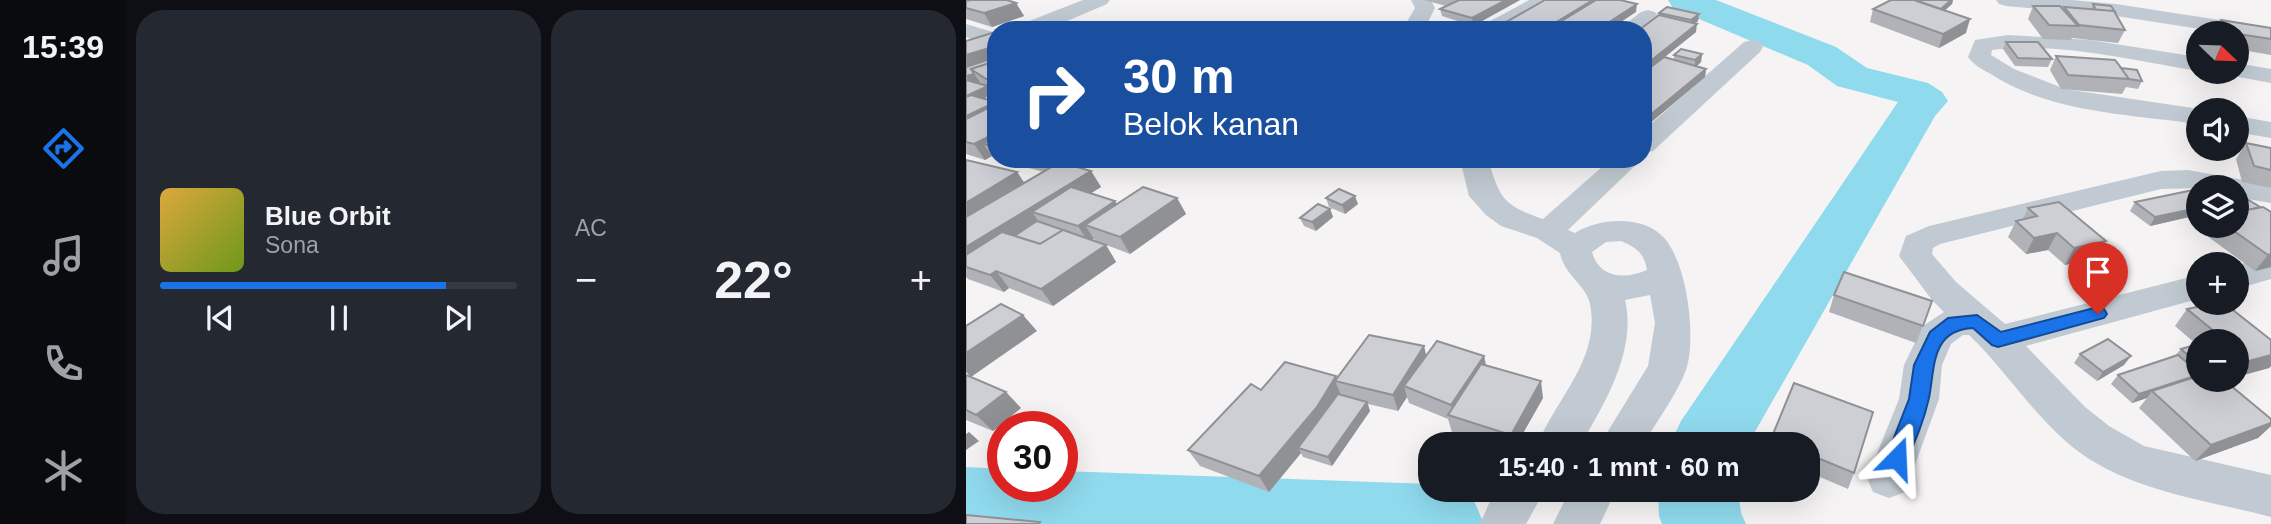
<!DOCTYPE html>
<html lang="id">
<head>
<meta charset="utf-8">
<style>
	:root { --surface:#171b24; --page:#242831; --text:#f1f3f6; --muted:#9ea1a6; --line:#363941; --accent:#1a73e8 }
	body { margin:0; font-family:Arial,sans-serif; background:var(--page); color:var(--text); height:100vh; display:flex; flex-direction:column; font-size:26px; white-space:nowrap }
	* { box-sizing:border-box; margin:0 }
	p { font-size:23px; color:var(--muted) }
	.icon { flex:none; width:38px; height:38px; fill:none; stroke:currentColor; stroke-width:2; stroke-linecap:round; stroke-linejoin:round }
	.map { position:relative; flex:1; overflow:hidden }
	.sheet { display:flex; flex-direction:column; gap:10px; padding:10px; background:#0d0f14; width:840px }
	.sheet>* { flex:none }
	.top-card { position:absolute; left:21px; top:21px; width:665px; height:147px; border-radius:28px; box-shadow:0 7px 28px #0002; background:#1a4fa0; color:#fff; overflow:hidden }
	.needle { width:46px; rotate:113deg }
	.buttons { position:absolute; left:1220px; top:21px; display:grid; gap:14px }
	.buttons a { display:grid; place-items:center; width:63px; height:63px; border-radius:50%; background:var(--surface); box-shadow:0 7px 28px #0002; font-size:35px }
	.speed { position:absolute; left:21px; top:411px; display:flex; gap:14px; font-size:35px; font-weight:700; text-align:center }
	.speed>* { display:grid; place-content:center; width:91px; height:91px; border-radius:50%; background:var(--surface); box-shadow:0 7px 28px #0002; line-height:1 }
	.speed .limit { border:10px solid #d22; background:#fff; color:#111 }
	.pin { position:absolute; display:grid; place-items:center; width:60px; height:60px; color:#fff; margin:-72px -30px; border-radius:50% 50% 50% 0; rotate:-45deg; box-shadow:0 0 7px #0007 }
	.pin .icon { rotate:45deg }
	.me { position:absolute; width:77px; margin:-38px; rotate:21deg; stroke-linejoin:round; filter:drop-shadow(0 0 5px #0008) }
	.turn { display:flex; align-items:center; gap:24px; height:147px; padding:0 21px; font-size:32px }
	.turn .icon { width:91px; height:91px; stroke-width:2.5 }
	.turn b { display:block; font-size:49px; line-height:60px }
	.big { font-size:52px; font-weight:800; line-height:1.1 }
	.sheet .tile { flex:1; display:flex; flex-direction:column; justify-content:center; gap:10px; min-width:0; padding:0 24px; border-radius:28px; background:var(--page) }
	.song { display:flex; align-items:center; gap:21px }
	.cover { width:84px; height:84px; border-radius:10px; background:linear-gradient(135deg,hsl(40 70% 55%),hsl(80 70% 35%)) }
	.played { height:7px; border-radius:4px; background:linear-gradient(90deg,var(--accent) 80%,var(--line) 80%) }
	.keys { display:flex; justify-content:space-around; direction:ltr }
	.heat { display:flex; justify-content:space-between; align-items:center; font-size:38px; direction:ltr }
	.sheet .tiles { flex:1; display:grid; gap:10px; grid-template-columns:repeat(2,1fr) }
	.trip { position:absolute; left:452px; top:432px; width:402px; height:70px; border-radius:28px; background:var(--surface); box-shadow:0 7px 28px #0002; font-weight:800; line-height:70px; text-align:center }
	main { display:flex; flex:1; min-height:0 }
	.tab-bar { display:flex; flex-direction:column; width:126px; justify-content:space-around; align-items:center; background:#090b0e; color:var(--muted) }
	.tab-bar .icon { width:49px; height:49px }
	.tab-bar .on { color:var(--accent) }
	.tab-bar b { font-size:32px; color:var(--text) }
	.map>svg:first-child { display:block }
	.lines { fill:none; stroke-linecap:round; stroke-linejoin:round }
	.river { fill:#90daee; fill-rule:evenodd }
	.minor { fill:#c1cad2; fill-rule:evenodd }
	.wall { fill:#b0b2b7 }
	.shaded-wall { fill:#909195 }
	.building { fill:#cdcfd5; stroke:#909195; stroke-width:2 }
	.route { fill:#1a73e8; stroke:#114b97; stroke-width:2 }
</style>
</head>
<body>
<main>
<nav class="tab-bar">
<b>15:39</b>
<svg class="icon on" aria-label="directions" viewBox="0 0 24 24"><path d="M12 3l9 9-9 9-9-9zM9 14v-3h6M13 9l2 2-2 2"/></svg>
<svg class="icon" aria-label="music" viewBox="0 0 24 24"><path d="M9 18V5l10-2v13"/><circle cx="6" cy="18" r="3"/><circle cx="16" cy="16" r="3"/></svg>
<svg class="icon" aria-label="phone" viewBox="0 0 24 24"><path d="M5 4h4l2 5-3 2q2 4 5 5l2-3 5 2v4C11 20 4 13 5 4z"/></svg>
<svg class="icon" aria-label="climate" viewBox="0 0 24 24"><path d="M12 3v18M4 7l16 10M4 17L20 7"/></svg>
</nav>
<section class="sheet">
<div class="tiles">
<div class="tile">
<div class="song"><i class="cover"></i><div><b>Blue Orbit</b><p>Sona</p></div></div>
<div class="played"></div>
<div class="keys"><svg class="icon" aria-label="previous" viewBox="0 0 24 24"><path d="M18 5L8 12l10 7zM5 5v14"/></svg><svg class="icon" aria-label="pause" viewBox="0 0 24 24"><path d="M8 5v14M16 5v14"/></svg><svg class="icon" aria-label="next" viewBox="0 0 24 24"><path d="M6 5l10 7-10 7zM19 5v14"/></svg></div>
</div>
<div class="tile"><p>AC</p>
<div class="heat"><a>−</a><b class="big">22°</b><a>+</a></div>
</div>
</div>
</section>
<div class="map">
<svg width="1305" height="524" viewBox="0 0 1305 524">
	<rect width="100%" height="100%" fill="#f5f3f3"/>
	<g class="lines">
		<g class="river">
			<polygon points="702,0 750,0 870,47 901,68 962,83 976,92 982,101 969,116 782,444 704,444 715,421 932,102 871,86 842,65 707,8"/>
			<polygon points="0,467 37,469 37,486 96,486 96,471 464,484 464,490 490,490 506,496 518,524 0,524"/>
			<polygon points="692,490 772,490 775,513 780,524 696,524 693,516"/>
		</g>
		<g class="minor">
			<polygon points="117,0 144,0 141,4 80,30 51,30 53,25"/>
			<polygon points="445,0 465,0 469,8 458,30 436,30 449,8"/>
			<polygon points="563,0 588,0 541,30 515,30 517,25"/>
			<polygon points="1030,0 1106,0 1150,4 1305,28 1305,40 1150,16 1040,6 1033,4"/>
			<polygon points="682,10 689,12 692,16 676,30 652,30 675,12"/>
			<polygon points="0,24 30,33 30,48 0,37"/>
			<path d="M1042,35L1124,40L1232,57V71C1164,60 1095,42 1026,50L1025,55L1048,69L1099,89L1240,110H1232V124C1162,114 1084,113 1023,73C1015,69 1007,64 1002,57L1009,40Z"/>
			<polygon points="786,40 794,42 797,47 794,52 687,151 677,153 677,131 778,42"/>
			<polygon points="1270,63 1305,69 1305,83 1262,75 1260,72 1270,72"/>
			<polygon points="1270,116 1305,122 1305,138 1270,132"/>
			<path d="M494,159H522C534,198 536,205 577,219L645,159H676L602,230L609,233C631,219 672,215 694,234C721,256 731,338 720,370C710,396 691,421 677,444H634L682,366L689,323L684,295L659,300C671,350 639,403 615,444H572C590,398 635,359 624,304C621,286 598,275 594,253L571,238L535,226L520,215L503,196ZM655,241C671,248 678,253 681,270C659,280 633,278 626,252L640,242Z"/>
			<path d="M1222,170L1305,185V203L1270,197V187L1195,189L974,244L967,248L966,254L990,282L1039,324L1232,275V299L1060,346L1119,407L1143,426L1178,446L1305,475V517C1241,500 1168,492 1113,452C1070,420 1041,371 1003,335H997L985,344L976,365L973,399L939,492L923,498L907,492L901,478L933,399L938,365L957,326L978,312L966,300L933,256L940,236L963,226L1195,171Z"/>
			<polygon points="1305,257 1305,279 1270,289 1270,265"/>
			<polygon points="529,490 579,490 560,524 514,524"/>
			<polygon points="604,490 650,490 634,524 587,524"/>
		</g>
	</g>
	<g class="wall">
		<polygon points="0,0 50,3 58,16 26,27 0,19"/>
		<polygon points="458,0 554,0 507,26 476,16 474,9 480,6"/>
		<polygon points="949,0 987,0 986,4 979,10 1000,33 973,48 904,22 907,9"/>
		<polygon points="1127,4 1149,13 1159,30 1152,43 1106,38 1105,40 1077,39 1062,19 1067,6 1097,10 1098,7 1125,9"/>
		<polygon points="693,13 733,14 732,21 729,24 730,32 699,57 708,60 708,55 736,54 735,62 730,66 740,69 739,77 677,129"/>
		<polygon points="1255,20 1305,28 1305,55 1270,49 1270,33 1247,33"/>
		<polygon points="30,32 30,93 25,90 27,94 17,99 30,102 30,159 115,159 105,165 125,171 135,187 125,193 151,204 211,198 220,214 164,254 130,241 128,239 126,240 140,245 150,262 87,306 43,288 38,292 2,279 0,277 0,160 51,172 58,183 78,172 28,159 26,156 19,160 0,154 0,41"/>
		<polygon points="1040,42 1086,59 1082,67 1049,66 1037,49"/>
		<polygon points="1090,56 1155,68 1176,81 1172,89 1160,87 1156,94 1095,89 1084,70"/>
		<polygon points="1280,143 1305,148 1305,188 1276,182 1270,159"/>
		<polygon points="1232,190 1232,215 1184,226 1164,211 1169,202"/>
		<polygon points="1270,192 1294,207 1305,212 1305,267 1289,271 1237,233 1242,226 1270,226"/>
		<polygon points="360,198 392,204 379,214 363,207"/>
		<polygon points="1062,208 1130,258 1099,265 1082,250 1060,254 1042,237 1050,221 1057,219"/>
		<polygon points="364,209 367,217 350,231 338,226 334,218"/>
		<polygon points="868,295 957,326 950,343 863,312"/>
		<polygon points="1250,303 1258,303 1305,340 1305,366 1303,368 1270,377 1270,341 1232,341 1232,380 1266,380 1260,382 1305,419 1305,426 1292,438 1229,461 1173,408 1181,398 1166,403 1145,384 1152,375 1208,357 1215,349 1230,344 1209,326 1221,309"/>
		<polygon points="458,346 460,356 518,356 520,365 577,398 551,444 525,444 486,432 482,419 443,403 441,397 432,411 402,404 404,411 366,466 337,457 335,453 303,492 234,466 222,450 295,390 371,379"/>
		<polygon points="1114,354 1158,365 1131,381 1108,363"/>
		<polygon points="0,375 55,408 27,431 0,420"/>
		<polygon points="828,383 907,412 888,473 882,489 842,472 842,444 803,444"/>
	</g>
	<g class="shaded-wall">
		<polygon points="540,0 554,0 507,26 506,18"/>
		<polygon points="627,0 638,0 590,30 577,30"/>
		<polygon points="985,0 987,0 986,4 972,17 974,10"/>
		<polygon points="50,3 58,16 26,27 18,13"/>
		<polygon points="671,4 670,12 643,30 631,30"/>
		<polygon points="733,14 732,21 725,27 725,20"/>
		<polygon points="1004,19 1000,33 973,48 977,34"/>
		<polygon points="731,24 730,32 677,74 677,67"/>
		<polygon points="30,46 30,63 0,70 0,55"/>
		<polygon points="736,54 735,62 729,68 729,60"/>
		<polygon points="30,67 30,79 28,79 30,82 30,93 20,79"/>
		<polygon points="740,69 739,77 677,129 677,121"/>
		<polygon points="8,74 14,82 5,85 0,77"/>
		<polygon points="22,86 27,94 3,105 0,116 0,96"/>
		<polygon points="30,102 30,122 0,137 0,116"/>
		<polygon points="30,133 30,147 17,144 26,156 19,160 8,144"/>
		<polygon points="80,159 115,159 90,174"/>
		<polygon points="125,171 135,187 86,218 66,212 75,225 5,269 0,264 0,247"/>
		<polygon points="51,172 66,194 0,236 0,203"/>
		<polygon points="389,196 392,204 379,214 376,205"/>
		<polygon points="211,198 220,214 164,254 154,237"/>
		<polygon points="149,201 159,217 119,225 128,239 122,242 112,226"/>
		<polygon points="1232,208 1232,215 1184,226 1189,217"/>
		<polygon points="364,209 367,217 350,231 346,222"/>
		<polygon points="1091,233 1082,250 1060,254 1068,238"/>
		<polygon points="1140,241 1130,258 1099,265 1108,248"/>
		<polygon points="140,245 150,262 87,306 75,289"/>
		<polygon points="1305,254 1305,267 1289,271 1302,255"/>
		<polygon points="30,271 43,288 38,292 24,275"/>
		<polygon points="57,315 71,331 5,377 0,372 0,353"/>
		<polygon points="458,346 462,363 438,386 441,397 432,411 427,395"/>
		<polygon points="1305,355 1305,366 1303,368 1270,377 1270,375 1283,361"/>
		<polygon points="518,356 521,372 488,418 485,405"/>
		<polygon points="1165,356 1158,365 1131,381 1137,372"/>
		<polygon points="1232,375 1232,376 1186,391 1181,398 1166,403 1173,394"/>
		<polygon points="370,376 372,382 369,381 375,395 332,448 335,453 303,492 293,476"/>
		<polygon points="575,381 577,398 551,444 546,444 545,435"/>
		<polygon points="40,392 55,408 27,431 10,415"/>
		<polygon points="401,402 404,411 366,466 362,457"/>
		<polygon points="1305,423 1305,426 1292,438 1229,461 1245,445"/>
		<polygon points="3,432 13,441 0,450 0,434"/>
	</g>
	<g class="building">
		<polygon points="5,0 41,0 50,3 18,13 0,8 0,1"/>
		<polygon points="493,0 540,0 506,18 474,9"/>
		<polygon points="579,0 627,0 577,30 526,30"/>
		<polygon points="630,0 654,0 671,4 631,30 581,30"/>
		<polygon points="925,0 948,0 1004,19 977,34 907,9"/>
		<polygon points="949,0 985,0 975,9"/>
		<polygon points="1127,4 1145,6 1149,12 1130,10"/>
		<polygon points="1067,6 1094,6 1112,26 1083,25"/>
		<polygon points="701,7 733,14 725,20 693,13"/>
		<polygon points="1098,7 1148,11 1159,30 1113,25"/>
		<polygon points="693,15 731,24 677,67 677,30 673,30"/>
		<polygon points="1255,20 1305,28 1305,39 1259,32"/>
		<polygon points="73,25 89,30 58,30"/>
		<polygon points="29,32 30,46 0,55 0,41"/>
		<polygon points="1040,42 1072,42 1086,59 1052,58"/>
		<polygon points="715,49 736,54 729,60 708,55"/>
		<polygon points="1090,56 1149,60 1164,79 1102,75"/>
		<polygon points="30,57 30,61 5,69 8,74 0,76 0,67"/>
		<polygon points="698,57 740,69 677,121 677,73"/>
		<polygon points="30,61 30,75 20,79 5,69"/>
		<polygon points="1155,68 1171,70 1176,81 1163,79"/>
		<polygon points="0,80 22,86 0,96"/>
		<polygon points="5,95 30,102 0,116 0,97"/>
		<polygon points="30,104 30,133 8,144 0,142 0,119"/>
		<polygon points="30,137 30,147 17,144"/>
		<polygon points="1280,143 1305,148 1305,170 1288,166"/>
		<polygon points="0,160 51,172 0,203"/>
		<polygon points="94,162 125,171 0,247 0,217"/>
		<polygon points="105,187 149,201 112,226 66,212"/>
		<polygon points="177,187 211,198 154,237 119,225"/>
		<polygon points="373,189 389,196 376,205 360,198"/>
		<polygon points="1232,189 1232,208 1189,217 1169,202"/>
		<polygon points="1270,192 1294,207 1274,212 1270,209"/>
		<polygon points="1093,202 1140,241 1108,248 1091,233 1068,238 1050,221 1071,216 1062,208"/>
		<polygon points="352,204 364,209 346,222 334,218"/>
		<polygon points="1297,207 1305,212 1305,254 1302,255 1261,226 1270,226 1270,212"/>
		<polygon points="71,221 97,230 74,244 48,236"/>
		<polygon points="97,230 140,245 75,289 30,271 24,275 0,267 0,255 36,232 74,244"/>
		<polygon points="878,272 966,301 957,326 868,295"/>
		<polygon points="1250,303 1258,303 1305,340 1305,355 1283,361 1270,350 1270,341 1260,341 1221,309"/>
		<polygon points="35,304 57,315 0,353 0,326"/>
		<polygon points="403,335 458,346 427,395 369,381"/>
		<polygon points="1142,339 1165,356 1137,372 1114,354"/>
		<polygon points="471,341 518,356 485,405 438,386"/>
		<polygon points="1232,344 1232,364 1215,349"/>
		<polygon points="1212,355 1232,372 1232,375 1173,394 1152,375"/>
		<polygon points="319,362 370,376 351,407 293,476 222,450 285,384 295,390"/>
		<polygon points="515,364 575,381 545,435 482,415"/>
		<polygon points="0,375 40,392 10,415 0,410"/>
		<polygon points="1232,376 1232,380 1258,380 1305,419 1305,423 1245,445 1186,391"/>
		<polygon points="828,383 907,412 888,473 842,454 842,444 818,444 805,439"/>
		<polygon points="372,394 401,402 362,457 332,448"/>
		<polygon points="0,515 74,522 73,524 0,524"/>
	</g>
	<path class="route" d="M1132,307L1138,309L1141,314L1138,318L1032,347L1026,345L1007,328C965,330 969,367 963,398C958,420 948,445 938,465L931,468L923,465L920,458L943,399L948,365L964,332L982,318L1011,315L1035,332Z"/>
</svg>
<div class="buttons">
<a><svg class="needle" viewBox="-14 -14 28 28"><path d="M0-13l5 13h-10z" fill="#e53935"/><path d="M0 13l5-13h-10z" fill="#9ea1a6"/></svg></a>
<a><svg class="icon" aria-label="sound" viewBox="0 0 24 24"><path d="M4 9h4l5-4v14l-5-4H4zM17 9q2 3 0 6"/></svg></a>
<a><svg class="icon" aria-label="layers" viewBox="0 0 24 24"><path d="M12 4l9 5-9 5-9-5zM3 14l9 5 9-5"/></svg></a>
<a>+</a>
<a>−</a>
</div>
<div class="speed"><div class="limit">30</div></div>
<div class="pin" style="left:1132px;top:314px;background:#d93025"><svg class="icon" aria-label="arrive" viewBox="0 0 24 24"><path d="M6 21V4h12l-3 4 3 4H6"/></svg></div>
<svg class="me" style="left:931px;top:458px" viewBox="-20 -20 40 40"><path d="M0-17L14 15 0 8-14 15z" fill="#1a73e8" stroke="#fff" stroke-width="4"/></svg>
<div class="trip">15:40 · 1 mnt · 60 m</div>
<div class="top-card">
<div class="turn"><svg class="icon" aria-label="right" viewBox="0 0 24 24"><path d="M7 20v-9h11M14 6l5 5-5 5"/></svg><div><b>30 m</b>Belok kanan</div></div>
</div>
</div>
</main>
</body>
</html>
